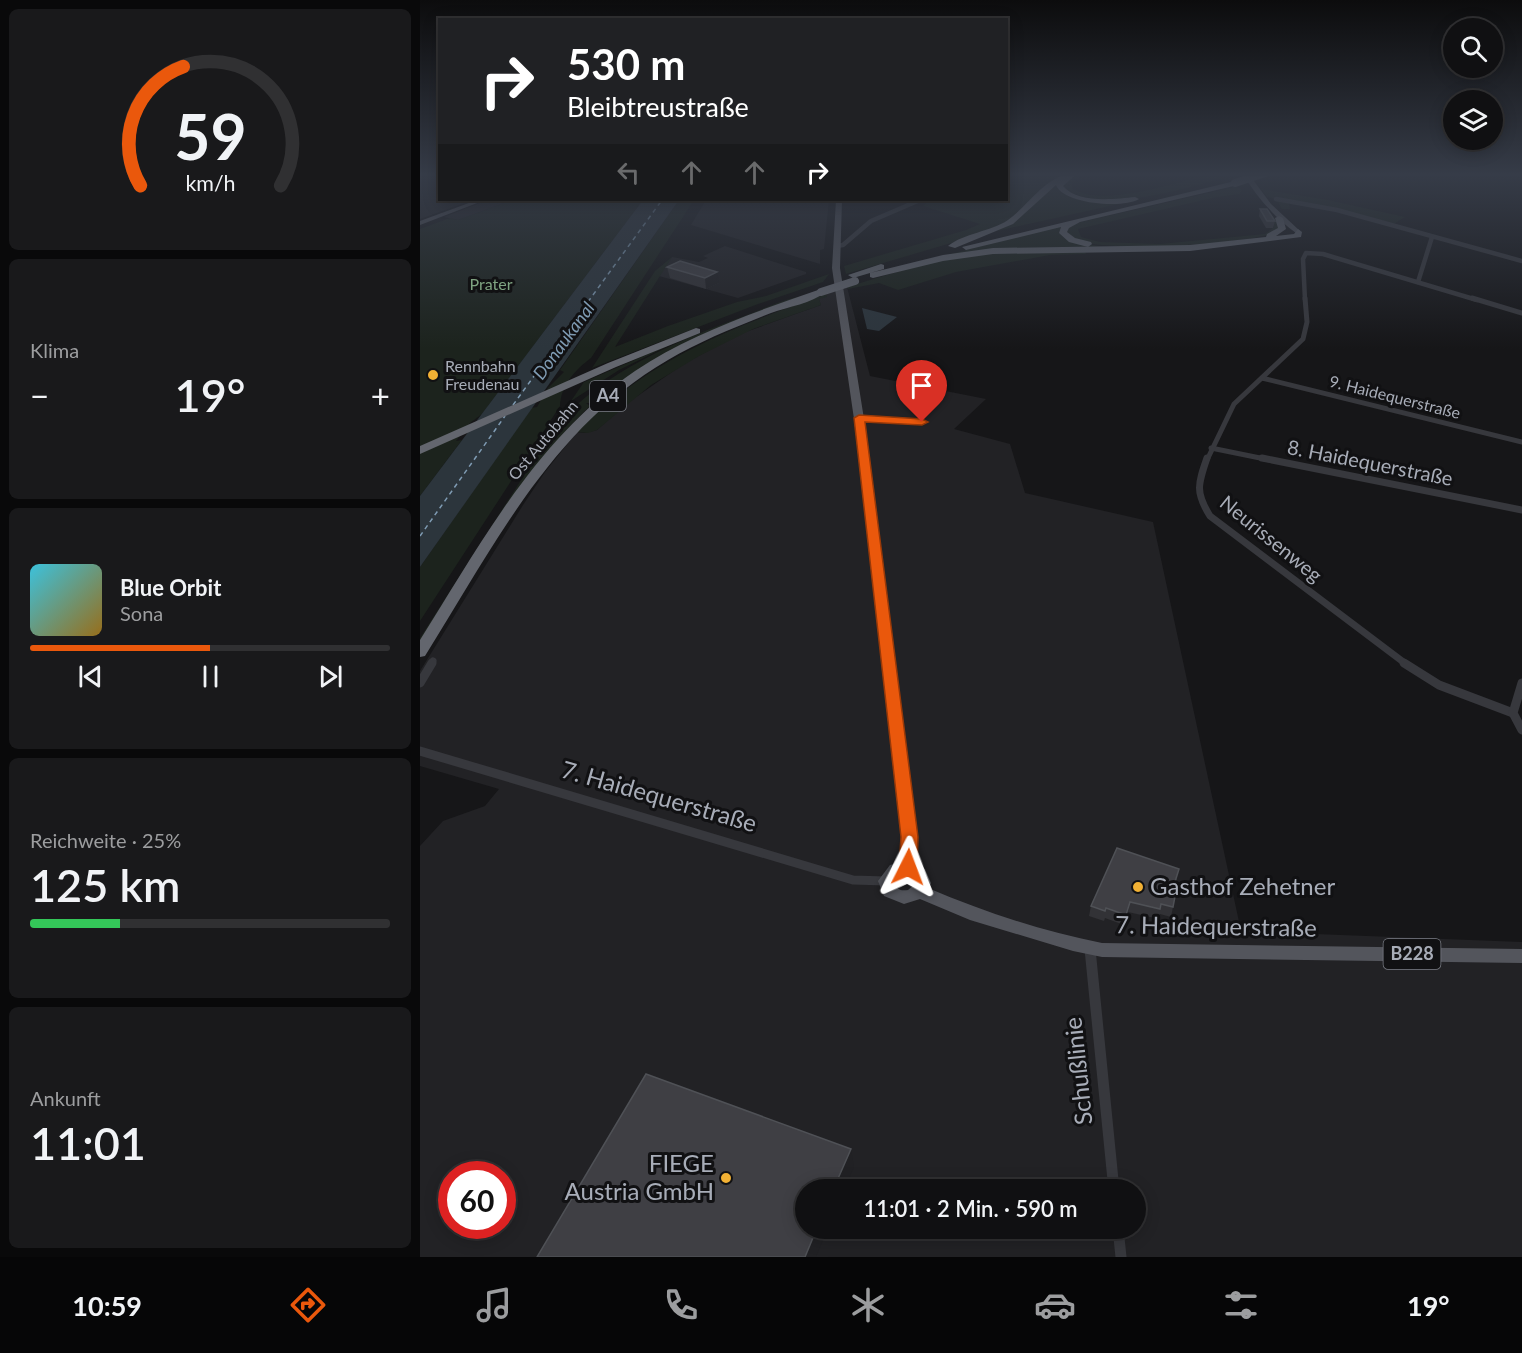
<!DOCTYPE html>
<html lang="de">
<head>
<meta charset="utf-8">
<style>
	:root { --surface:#101012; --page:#19191b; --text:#f1f3f6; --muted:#9c9d9f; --line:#303032; --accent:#ea580c }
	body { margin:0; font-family:Lato,sans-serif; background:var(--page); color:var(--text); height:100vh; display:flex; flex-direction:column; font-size:22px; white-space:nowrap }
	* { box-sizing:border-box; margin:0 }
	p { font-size:20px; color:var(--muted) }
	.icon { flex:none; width:33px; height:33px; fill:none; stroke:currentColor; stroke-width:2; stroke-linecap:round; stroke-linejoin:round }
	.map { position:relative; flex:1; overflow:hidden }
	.drawer { display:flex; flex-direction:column; gap:9px; padding:9px; background:#09090a; width:420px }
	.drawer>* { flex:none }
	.top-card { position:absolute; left:18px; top:18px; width:570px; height:183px; border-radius:0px; box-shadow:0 3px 15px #0003,0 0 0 2px var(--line); background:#202124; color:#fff; overflow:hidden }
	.buttons { position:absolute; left:1023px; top:18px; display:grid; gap:12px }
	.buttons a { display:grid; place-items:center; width:60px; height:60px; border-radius:50%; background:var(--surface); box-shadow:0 3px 15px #0003,0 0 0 2px var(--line); font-size:30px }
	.speed { position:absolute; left:18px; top:1161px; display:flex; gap:12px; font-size:30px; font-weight:700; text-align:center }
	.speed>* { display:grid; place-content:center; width:78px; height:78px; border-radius:50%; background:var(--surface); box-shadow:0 3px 15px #0003,0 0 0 2px var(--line); line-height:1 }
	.speed .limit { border:9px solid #d22; background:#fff; color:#111 }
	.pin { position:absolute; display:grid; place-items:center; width:51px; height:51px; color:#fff; margin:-62px -26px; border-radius:50% 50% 50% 0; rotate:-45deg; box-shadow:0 0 6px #0007 }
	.pin .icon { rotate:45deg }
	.me { position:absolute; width:66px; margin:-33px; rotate:3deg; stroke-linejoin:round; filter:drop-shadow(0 0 4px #0008) }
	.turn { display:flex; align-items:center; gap:21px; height:126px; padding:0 30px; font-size:27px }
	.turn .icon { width:78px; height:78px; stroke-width:2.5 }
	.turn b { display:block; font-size:42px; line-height:51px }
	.lanes { display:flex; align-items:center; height:57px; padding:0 30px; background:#0003; justify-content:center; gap:30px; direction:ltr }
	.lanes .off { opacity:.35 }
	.big { font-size:45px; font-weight:600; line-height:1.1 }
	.drawer .tile { flex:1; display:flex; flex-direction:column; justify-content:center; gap:9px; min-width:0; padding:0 21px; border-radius:9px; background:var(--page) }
	.drawer .dial { align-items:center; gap:0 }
	.dial svg { height:156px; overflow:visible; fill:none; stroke:var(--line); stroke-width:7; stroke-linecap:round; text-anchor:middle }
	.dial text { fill:var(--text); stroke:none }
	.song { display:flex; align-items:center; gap:18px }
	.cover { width:72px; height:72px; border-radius:9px; background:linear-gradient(135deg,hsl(190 70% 55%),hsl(40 70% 35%)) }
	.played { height:6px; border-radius:3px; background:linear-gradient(90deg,var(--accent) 50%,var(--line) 50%) }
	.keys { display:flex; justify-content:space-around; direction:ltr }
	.heat { display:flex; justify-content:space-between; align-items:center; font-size:33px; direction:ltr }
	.charge { height:9px; border-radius:4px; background:linear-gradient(90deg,#34c759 25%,var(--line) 0) }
	.trip { position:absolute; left:375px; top:1179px; width:351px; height:60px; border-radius:30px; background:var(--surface); box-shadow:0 3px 15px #0003,0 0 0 2px var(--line); font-weight:600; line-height:60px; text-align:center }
	.tabs { display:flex; height:96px; justify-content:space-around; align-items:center; background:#060607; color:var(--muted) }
	.tabs .icon { width:42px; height:42px }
	.tabs .current { color:var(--accent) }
	.tabs b { font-size:27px; color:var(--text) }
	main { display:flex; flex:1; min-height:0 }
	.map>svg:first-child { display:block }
	.built { fill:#222225; fill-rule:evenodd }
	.green { fill:#1c231d }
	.water { fill:#2c353c }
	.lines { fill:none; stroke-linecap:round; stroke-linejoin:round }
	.ferry { stroke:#7f9bb3; stroke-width:1.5; stroke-dasharray:4.5 4; stroke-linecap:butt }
	.minor-far4 { stroke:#37383d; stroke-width:4.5 }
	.minor-far3 { stroke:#37383d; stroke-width:5 }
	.minor-far2 { stroke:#37383d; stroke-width:7 }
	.minor-far1 { stroke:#37383d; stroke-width:9 }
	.minor { stroke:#37383d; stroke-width:11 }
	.primary { fill:#53555c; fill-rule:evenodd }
	.motorway { fill:#63666e; fill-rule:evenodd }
	.motorway-bridge { stroke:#63666e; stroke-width:8 }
	.wall { fill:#323236 }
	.shaded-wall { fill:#212124 }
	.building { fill:#3f3f44; stroke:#4f5156; stroke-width:1.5 }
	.route { fill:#ea580c; stroke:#983908; stroke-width:1.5 }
	.poi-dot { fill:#f2b134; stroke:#111113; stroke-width:2 }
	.labels { text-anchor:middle; stroke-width:6; stroke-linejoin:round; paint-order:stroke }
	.far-park-label { font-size:16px; fill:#7fa381; stroke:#111113 }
	.far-poi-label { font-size:16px; fill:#a8adb8; stroke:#111113; text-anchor:start }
	.far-street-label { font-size:16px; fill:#a8adb8; stroke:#111113 }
	.far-water-label { font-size:18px; font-style:italic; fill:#7f9bb3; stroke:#111113 }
	.shield { fill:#111113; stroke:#7b7e86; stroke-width:1.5 }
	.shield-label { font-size:18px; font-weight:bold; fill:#a8adb8 }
	.street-label { font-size:20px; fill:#a8adb8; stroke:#111113 }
	.near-street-label { font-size:24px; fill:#a8adb8; stroke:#111113 }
	.near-poi-label { font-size:24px; fill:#a8adb8; stroke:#111113; text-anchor:start }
</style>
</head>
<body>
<main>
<section class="drawer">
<div class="tile dial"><svg viewBox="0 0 100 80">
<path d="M14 69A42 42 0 1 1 86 69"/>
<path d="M14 69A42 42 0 0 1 36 8" stroke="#ea580c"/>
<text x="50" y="56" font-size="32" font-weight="700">59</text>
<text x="50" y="72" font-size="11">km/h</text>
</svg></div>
<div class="tile"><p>Klima</p>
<div class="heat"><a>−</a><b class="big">19°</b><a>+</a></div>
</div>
<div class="tile">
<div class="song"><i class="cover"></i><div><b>Blue Orbit</b><p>Sona</p></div></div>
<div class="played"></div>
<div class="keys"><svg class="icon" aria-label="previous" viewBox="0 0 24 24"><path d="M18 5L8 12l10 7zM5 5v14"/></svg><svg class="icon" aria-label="pause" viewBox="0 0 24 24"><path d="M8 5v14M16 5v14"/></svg><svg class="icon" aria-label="next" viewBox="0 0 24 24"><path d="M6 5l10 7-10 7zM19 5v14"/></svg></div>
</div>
<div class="tile"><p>Reichweite · 25%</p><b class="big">125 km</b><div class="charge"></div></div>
<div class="tile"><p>Ankunft</p><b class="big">11:01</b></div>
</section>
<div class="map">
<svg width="1102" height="1257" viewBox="0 0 1102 1257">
	<rect width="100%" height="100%" fill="#161618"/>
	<g class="built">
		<polygon points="0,173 19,173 20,200 53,200 0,219"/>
		<polygon points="68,200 93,200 38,220 24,217"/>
		<polygon points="286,200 409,200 404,249 400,250 400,264 271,225"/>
		<polygon points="305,246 386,272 386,274 318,298 239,276 252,257 279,262 288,258 283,256"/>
		<path d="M427,287L450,376L566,399L534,429L590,444L605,493L733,522L821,931L1102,942V1257H0V846L23,821L65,806L79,789L0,766V671L103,505L125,472L157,432L165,433L177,430L206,404L265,363L320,334L401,305L399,299L406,294ZM32,1174H82V1226H32ZM386,1190H716V1228H386Z"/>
	</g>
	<g class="green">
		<polygon points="587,173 646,173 629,183 592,220 555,236 426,274 424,266 546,230 560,224 503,206 510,200 586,200"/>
		<path d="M659,173H667L652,182V188C681,209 760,181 793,174C800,173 808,174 816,174C774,186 678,218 642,186Z"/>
		<path d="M638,181L637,188C653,207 694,200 717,200L577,231L589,225Z"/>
		<path d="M815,187L822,189L820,194L797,197L658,229L661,237L680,242L740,244L845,234L854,227L849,212L858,222V231C830,245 695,251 663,242C657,240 652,237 647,232L649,227L657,223Z"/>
		<polygon points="841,189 908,200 985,217 972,225 928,212 869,203 870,209 862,209 856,199 847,197"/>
		<polygon points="93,200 223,200 62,414 50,423 36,441 42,440 0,496 0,229 30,218 38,220"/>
		<path d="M259,200H274L171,358C155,370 141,385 140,406L0,621V567L111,408L117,407L128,388L144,372L140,370Z"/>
		<polygon points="642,225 640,230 656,242 685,247 777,245 875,234 796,245 625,248 516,258"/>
		<polygon points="665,251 666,254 630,255 536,272 478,290 459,283 428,289 427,287 500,265 557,254"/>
		<polygon points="252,257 195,347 248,326 317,302 346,296 409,274 403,282 338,304 172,368 235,271"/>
		<path d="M406,294L407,297L399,299L401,305L333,329L279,356L231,385L177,430L168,433L157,432C168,419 182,408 195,398C258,347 331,321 406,294Z"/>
		<path d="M383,296L224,367L174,403H166L170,406C99,474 52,561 0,642V638L135,427C183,371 259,340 327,315C345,308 364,299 383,296Z"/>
		<polygon points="258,341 199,370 151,401 164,382"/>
	</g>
	<g class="water">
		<polygon points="223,200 259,200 0,567 0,496"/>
		<polygon points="442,308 477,317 459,331 447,329"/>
	</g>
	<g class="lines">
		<g class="ferry">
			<polyline points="93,405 242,200"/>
			<polyline points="0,536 85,416"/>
		</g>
		<g class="minor-far4">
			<polyline points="856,199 917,210 1102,261"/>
			<polyline points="416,246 423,245 451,221 500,200"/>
			<polyline points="998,282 1012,237"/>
			<polyline points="885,300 883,259 886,253 903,254 1057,300"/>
		</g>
		<g class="minor-far3">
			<polyline points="1052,298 1102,313"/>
			<polyline points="842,378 1102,442"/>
			<polyline points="439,419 502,422"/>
			<polyline points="791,448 850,460"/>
			<polyline points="787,460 814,404 883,339 887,322 885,298"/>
		</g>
		<g class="minor-far2">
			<path d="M787,458C778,484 775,492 790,516L986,664"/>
			<polyline points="842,458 1102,510"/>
			<polyline points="11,664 13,661"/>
		</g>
		<g class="minor-far1">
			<polyline points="984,663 1019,685 1093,713"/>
			<polyline points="0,683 12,663"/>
			<polyline points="1102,683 1093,713 1102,730"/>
			<polyline points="0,751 433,880 466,881"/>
		</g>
		<g class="minor">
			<polyline points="670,949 694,1190"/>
			<polyline points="698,1228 701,1257"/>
		</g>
		<g class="primary">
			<path d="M822,173H828L851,204L880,231V233H876C854,217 837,197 822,173Z"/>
			<polygon points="57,200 65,200 0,225 0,221"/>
			<path d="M416,200H422L420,268L444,419L494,813L497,845L496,864L505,869L511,883L508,888C564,912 622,931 682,943L1102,949V963L682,957L653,951L550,920L500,899L484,904L464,896L458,881L470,865L481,862L483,845L434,419L412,268ZM487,873L494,877L495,884L488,890C481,891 476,890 474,882L480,874Z"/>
		</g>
		<g class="motorway">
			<path d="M650,173H658L643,186C658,204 695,199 715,197L719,199C703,209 643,204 636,185L593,224L535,248L528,246C544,233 570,232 588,220C611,203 622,180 650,173Z"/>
			<polygon points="815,181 819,183 818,185 660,222 649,228 647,232 655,238 671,242 672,244 668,247 649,242 639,233 641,227 546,250 542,247"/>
			<polygon points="859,216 863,218 866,229 856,236 874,234 878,229 882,232 881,237 770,251 573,254 523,261 453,278 450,277 450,273 433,278 428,275 461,264 464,265 464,269 450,273 523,255 573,248 770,245 846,237 847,234 858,228 855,218"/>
			<path d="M398,290L406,292C392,303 368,307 351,313C316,327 280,341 248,360C132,427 74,546 5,656L0,657V640C61,543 117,438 215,371C270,334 335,312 398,290Z"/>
			<polygon points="276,328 280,329 280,333 196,367 0,454 0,446 188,363"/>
		</g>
		<g class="motorway-bridge">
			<polyline points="815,183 845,173"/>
			<polyline points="401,292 435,281"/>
		</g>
	</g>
	<g class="wall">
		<polygon points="840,209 855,221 853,228 846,228 839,216"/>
		<polygon points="260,261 299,283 286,289 250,278 247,267"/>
		<polygon points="757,879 755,885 757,886 751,917 740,914 739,919 708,912 704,925 685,918 684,921 669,916 671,906"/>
	</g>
	<g class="shaded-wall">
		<polygon points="297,272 299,283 286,289 285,278"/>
		<polygon points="710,902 708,912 704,925 706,915"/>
		<polygon points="431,1149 434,1167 424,1190 413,1190"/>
		<polygon points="397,1228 408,1228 396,1257 385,1257"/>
	</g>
	<g class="building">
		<polygon points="840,209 847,209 855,221 847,221"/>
		<polygon points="260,261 297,272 285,278 247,267"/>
		<polygon points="697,848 759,869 754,885 757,886 753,907 741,904 740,909 710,902 706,915 686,908 685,911 671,906"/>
		<polygon points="226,1074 431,1149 413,1190 386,1190 386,1228 397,1228 385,1257 117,1257"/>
	</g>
	<linearGradient id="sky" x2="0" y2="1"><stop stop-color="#0c0c0d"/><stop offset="0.5" stop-color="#363c48"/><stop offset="1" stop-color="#363c48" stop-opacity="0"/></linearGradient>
	<rect width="1102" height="349" fill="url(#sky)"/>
	<polygon class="route" points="439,415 502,419 508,422 502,425 445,422 498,837 497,867 494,872 488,874 482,872 479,867 481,837 434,418"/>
	<g class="poi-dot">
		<circle cx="13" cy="375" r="6"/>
		<circle cx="718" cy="887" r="6"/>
		<circle cx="306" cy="1178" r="6"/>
	</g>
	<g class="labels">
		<g class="far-park-label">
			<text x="71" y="290">Prater</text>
		</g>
		<g class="far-poi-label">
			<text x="25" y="372">Rennbahn<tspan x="25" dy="18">Freudenau</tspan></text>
		</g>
		<g class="far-street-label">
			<text transform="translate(975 397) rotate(14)" y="6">9. Haidequerstraße</text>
			<text transform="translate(123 440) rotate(-50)" y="6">Ost Autobahn</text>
		</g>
		<g class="far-water-label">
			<text transform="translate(144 341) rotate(-54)" y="6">Donaukanal</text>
		</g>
		<g class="shield">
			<rect x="170" y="381" width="36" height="30" rx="4.5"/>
			<rect x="963.5" y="939" width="57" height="30" rx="4.5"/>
		</g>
		<g class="shield-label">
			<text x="188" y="402">A4</text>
			<text x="992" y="960">B228</text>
		</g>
		<g class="street-label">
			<text transform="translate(950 463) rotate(11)" y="7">8. Haidequerstraße</text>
			<text transform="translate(851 539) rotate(39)" y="7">Neurissenweg</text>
		</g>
		<g class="near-street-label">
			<text transform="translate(239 797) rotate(16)" y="8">7. Haidequerstraße</text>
			<text transform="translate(796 927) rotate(1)" y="8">7. Haidequerstraße</text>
			<text transform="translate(659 1071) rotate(-96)" y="8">Schußlinie</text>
		</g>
		<g class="near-poi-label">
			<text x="730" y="895">Gasthof Zehetner</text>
			<text x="294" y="1172" text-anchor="end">FIEGE<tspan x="294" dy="28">Austria GmbH</tspan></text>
		</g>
	</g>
</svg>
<div class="buttons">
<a><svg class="icon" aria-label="search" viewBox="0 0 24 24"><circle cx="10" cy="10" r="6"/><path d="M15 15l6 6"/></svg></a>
<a><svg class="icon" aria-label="layers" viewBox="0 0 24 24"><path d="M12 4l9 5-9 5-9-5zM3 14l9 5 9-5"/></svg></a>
</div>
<div class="speed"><div class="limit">60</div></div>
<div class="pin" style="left:502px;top:422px;background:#d93025"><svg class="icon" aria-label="arrive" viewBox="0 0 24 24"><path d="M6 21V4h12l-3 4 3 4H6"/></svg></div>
<svg class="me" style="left:488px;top:867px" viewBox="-20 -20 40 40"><path d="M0-17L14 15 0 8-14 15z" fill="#ea580c" stroke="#fff" stroke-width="4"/></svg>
<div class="trip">11:01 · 2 Min. · 590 m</div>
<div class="top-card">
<div class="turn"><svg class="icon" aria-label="right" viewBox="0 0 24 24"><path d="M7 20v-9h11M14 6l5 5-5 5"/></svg><div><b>530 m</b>Bleibtreustraße</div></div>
<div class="lanes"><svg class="icon off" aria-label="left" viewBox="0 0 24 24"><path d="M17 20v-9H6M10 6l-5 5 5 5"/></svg><svg class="icon off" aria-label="ahead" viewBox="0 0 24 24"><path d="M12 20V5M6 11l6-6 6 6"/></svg><svg class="icon off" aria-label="ahead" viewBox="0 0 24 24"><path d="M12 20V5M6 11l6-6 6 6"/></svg><svg class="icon" aria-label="right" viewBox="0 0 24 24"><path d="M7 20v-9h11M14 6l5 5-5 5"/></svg></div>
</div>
</div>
</main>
<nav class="tabs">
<b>10:59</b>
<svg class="icon current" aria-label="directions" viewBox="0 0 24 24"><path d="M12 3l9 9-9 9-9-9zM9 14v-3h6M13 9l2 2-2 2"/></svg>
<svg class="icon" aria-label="music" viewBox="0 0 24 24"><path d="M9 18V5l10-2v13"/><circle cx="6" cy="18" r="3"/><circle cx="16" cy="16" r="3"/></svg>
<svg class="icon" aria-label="phone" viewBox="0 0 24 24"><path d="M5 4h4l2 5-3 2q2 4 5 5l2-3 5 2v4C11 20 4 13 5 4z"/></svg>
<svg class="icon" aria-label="climate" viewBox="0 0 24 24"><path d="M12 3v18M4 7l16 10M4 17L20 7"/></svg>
<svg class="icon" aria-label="car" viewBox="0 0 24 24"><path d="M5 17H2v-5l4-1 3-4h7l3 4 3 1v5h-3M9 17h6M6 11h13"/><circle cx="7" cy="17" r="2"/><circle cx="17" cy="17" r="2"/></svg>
<svg class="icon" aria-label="filters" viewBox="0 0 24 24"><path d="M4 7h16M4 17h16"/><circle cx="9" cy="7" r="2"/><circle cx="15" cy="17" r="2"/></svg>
<b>19°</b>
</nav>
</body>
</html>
